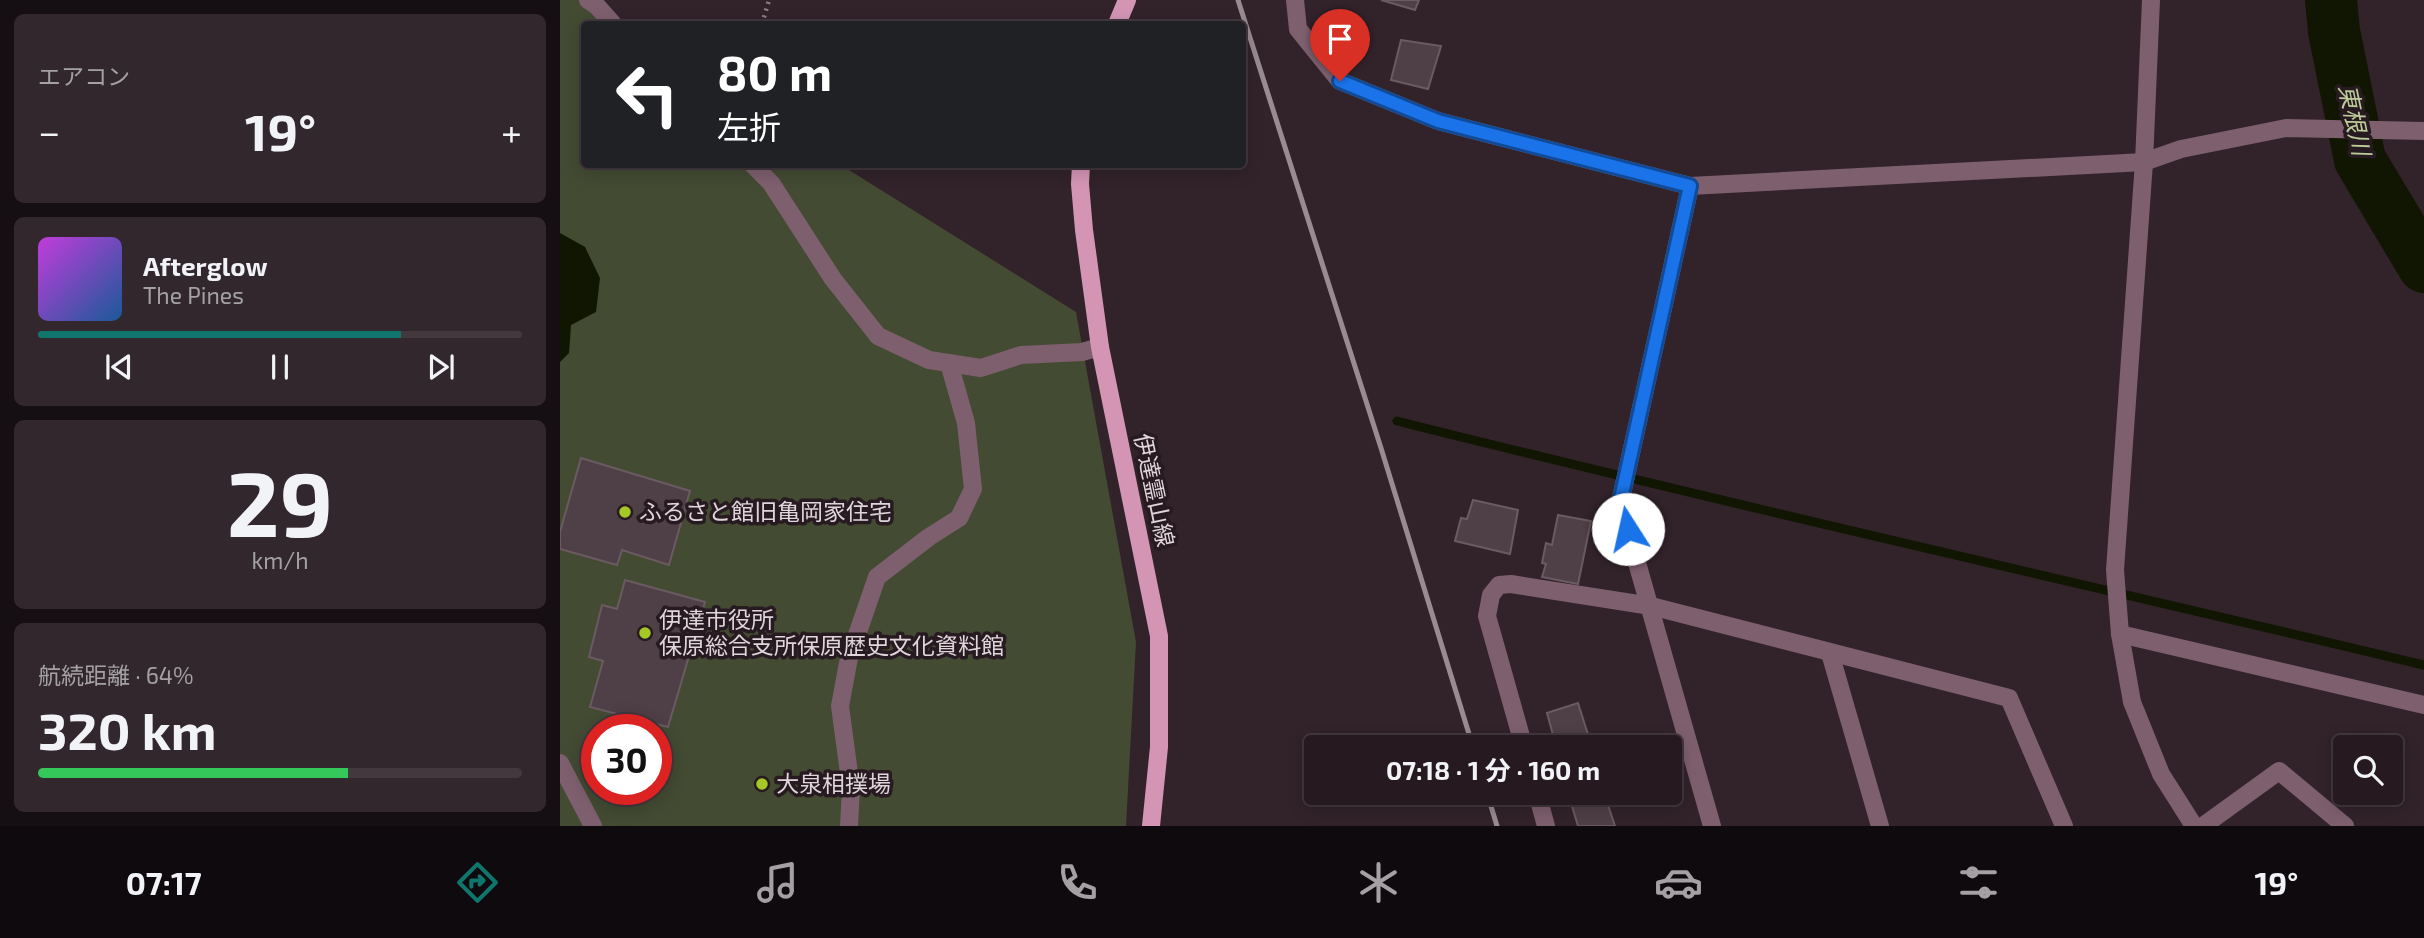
<!DOCTYPE html>
<html lang="ja">
<head>
<meta charset="utf-8">
<style>
	:root { --surface:#261a20; --page:#32272d; --text:#f1f3f6; --muted:#a4a1a5; --line:#42383e; --accent:#0f766e }
	body { margin:0; font-family:"Exo 2","Noto Sans JP",sans-serif; background:var(--page); color:var(--text); height:100vh; display:flex; flex-direction:column; font-size:26px; white-space:nowrap }
	* { box-sizing:border-box; margin:0 }
	p { font-size:23px; color:var(--muted) }
	.icon { flex:none; width:38px; height:38px; fill:none; stroke:currentColor; stroke-width:2; stroke-linecap:round; stroke-linejoin:round }
	.map { position:relative; flex:1; overflow:hidden }
	.side { display:flex; flex-direction:column; gap:14px; padding:14px; background:#150e12; width:560px }
	.side>* { flex:none }
	.top-card { position:absolute; left:21px; top:21px; width:665px; height:147px; border-radius:7px; box-shadow:0 4px 18px #0003,0 0 0 2px var(--line); background:#202124; color:#fff; overflow:hidden }
	.controls { position:absolute; left:1773px; top:735px; display:grid; gap:14px }
	.controls a { display:grid; place-items:center; width:70px; height:70px; border-radius:7px; background:var(--surface); box-shadow:0 4px 18px #0003,0 0 0 2px var(--line); font-size:35px }
	.speed { position:absolute; left:21px; top:714px; display:flex; gap:14px; font-size:35px; font-weight:700; text-align:center }
	.speed>* { display:grid; place-content:center; width:91px; height:91px; border-radius:50%; background:var(--surface); box-shadow:0 4px 18px #0003,0 0 0 2px var(--line); line-height:1 }
	.speed .limit { border:10px solid #d22; background:#fff; color:#111 }
	.pin { position:absolute; display:grid; place-items:center; width:60px; height:60px; color:#fff; margin:-72px -30px; border-radius:50% 50% 50% 0; rotate:-45deg; box-shadow:0 0 7px #0007 }
	.pin .icon { rotate:45deg }
	.me { position:absolute; width:77px; margin:-38px; rotate:350deg; stroke-linejoin:round; filter:drop-shadow(0 0 5px #0008) }
	.turn { display:flex; align-items:center; gap:24px; height:147px; padding:0 21px; font-size:32px }
	.turn .icon { width:91px; height:91px; stroke-width:2.5 }
	.turn b { display:block; font-size:49px; line-height:60px }
	.big { font-size:52px; font-weight:700; line-height:1.1 }
	.side .card { flex:1; display:flex; flex-direction:column; justify-content:center; gap:10px; min-width:0; padding:0 24px; border-radius:10px; background:var(--page) }
	.side .dial { align-items:center; gap:0 }
	.dial b { font-size:91px; line-height:1 }
	.song { display:flex; align-items:center; gap:21px }
	.cover { width:84px; height:84px; border-radius:10px; background:linear-gradient(135deg,hsl(290 70% 55%),hsl(210 70% 35%)) }
	.played { height:7px; border-radius:4px; background:linear-gradient(90deg,var(--accent) 75%,var(--line) 75%) }
	.keys { display:flex; justify-content:space-around; direction:ltr }
	.heat { display:flex; justify-content:space-between; align-items:center; font-size:38px; direction:ltr }
	.charge { height:10px; border-radius:5px; background:linear-gradient(90deg,#34c759 64%,var(--line) 0) }
	.trip { position:absolute; left:744px; top:735px; width:378px; height:70px; border-radius:7px; background:var(--surface); box-shadow:0 4px 18px #0003,0 0 0 2px var(--line); font-weight:700; line-height:70px; text-align:center }
	.tabs { display:flex; height:112px; justify-content:space-around; align-items:center; background:#0f0a0d; color:var(--muted) }
	.tabs .icon { width:49px; height:49px }
	.tabs .current { color:var(--accent) }
	.tabs b { font-size:32px; color:var(--text) }
	main { display:flex; flex:1; min-height:0 }
	.map>svg:first-child { display:block }
	.green { fill:#434b33; fill-rule:evenodd }
	.water { fill:#101602 }
	.lines { fill:none; stroke-linecap:round; stroke-linejoin:round }
	.stream { stroke:#101602; stroke-width:9 }
	.river { stroke:#101602; stroke-width:52 }
	.building { fill:#4f3f46; stroke:#6b5a62; stroke-width:2 }
	.path { stroke:#8b7f85; stroke-width:4.5; stroke-dasharray:2 5; stroke-linecap:butt }
	.minor { stroke:#7e5f6e; stroke-width:18 }
	.major { stroke:#d495b5; stroke-width:18 }
	.rail { stroke:#988b91; stroke-width:5 }
	.route-casing { stroke:#114b97; stroke-width:18 }
	.route { stroke:#1a73e8; stroke-width:12 }
	.poi-dot { fill:#a4c825; stroke:#281a21; stroke-width:2.5 }
	.labels { text-anchor:middle; stroke-width:7; stroke-linejoin:round; paint-order:stroke }
	.street-label { font-size:23px; fill:#dfd5da; stroke:#281a21 }
	.poi-label { font-size:23px; fill:#dfd5da; stroke:#281a21; text-anchor:start }
	.water-label { font-size:24px; font-style:italic; fill:#bdcd9a; stroke:#281a21 }
</style>
</head>
<body>
<main>
<section class="side">
<div class="card"><p>エアコン</p>
<div class="heat"><a>−</a><b class="big">19°</b><a>+</a></div>
</div>
<div class="card">
<div class="song"><i class="cover"></i><div><b>Afterglow</b><p>The Pines</p></div></div>
<div class="played"></div>
<div class="keys"><svg class="icon" aria-label="previous" viewBox="0 0 24 24"><path d="M18 5L8 12l10 7zM5 5v14"/></svg><svg class="icon" aria-label="pause" viewBox="0 0 24 24"><path d="M8 5v14M16 5v14"/></svg><svg class="icon" aria-label="next" viewBox="0 0 24 24"><path d="M6 5l10 7-10 7zM19 5v14"/></svg></div>
</div>
<div class="card dial"><b>29</b><p>km/h</p></div>
<div class="card"><p>航続距離 · 64%</p><b class="big">320 km</b><div class="charge"></div></div>
</section>
<div class="map">
<svg width="1864" height="826" viewBox="0 0 1864 826">
	<rect width="100%" height="100%" fill="#32232a"/>
	<path class="green" d="M0,0H19L58,24H24V164L281,165L516,312L576,642L566,826H0ZM37,730H96V789H37Z"/>
	<polygon class="water" points="0,233 25,247 40,278 36,312 11,325 9,353 0,362"/>
	<g class="lines">
		<path class="stream" d="M837,421C1178,507 1522,583 1864,665"/>
		<polyline class="river" points="1771,0 1774,31 1800,160 1864,267"/>
	</g>
	<g class="building">
		<polygon points="821,0 859,0 855,10"/>
		<polygon points="841,40 881,46 868,89 831,80"/>
		<polygon points="21,458 130,491 109,565 62,550 57,565 0,549 0,532"/>
		<polygon points="913,500 958,510 950,554 895,541 901,518 907,519"/>
		<polygon points="998,515 1031,521 1018,584 982,577 986,564 982,563 986,543 992,545"/>
		<polygon points="65,580 145,602 108,727 30,707 43,661 29,657 42,605 57,609"/>
		<polygon points="1018,703 1032,747 990,747 988,737 993,735 987,713"/>
		<polygon points="1008,793 1050,793 1045,796 1055,826 1018,826"/>
	</g>
	<g class="lines">
		<polyline class="path" points="202,24 209,0"/>
		<g class="minor">
			<polyline points="28,0 37,6 53,24"/>
			<polyline points="735,0 738,29 780,81 878,121 1130,186 1584,162 1621,149 1726,128 1864,131"/>
			<polyline points="1591,0 1584,162 1555,570 1560,634 1572,702 1601,774 1634,826"/>
			<polyline points="192,164 211,183 273,279 318,336 369,360 421,368 461,355 522,352 540,347"/>
			<polyline points="1130,186 1060,503 1152,826"/>
			<polyline points="1560,634 1864,705"/>
			<polyline points="1270,653 1320,826"/>
			<polyline points="964,747 927,616 931,595 939,585 951,584 1091,606 1449,698 1504,826"/>
			<polyline points="0,763 33,826"/>
			<polyline points="977,793 986,826"/>
			<polyline points="289,826 291,788 280,706 289,658 317,577 369,537 399,518 413,489 406,423 389,363"/>
			<polyline points="1643,826 1719,771 1785,826"/>
		</g>
		<g class="major">
			<polyline points="557,24 567,0"/>
			<polyline points="521,164 520,184 524,230 540,347 599,636 599,747 591,826"/>
		</g>
		<g class="rail">
			<polyline points="678,0 821,448 913,747"/>
			<polyline points="927,793 937,826"/>
		</g>
	</g>
	<g class="lines">
		<g class="route-casing">
			<polyline id="route" points="780,81 878,121 1130,186 1060,503 1068,529"/>
		</g>
		<use href="#route" class="route"/>
	</g>
	<g class="poi-dot">
		<circle cx="65" cy="512" r="7"/>
		<circle cx="85" cy="633" r="7"/>
		<circle cx="202" cy="784" r="7"/>
	</g>
	<g class="labels">
		<g class="street-label">
			<text transform="translate(594 490) rotate(78)" y="8">伊達霊山線</text>
		</g>
		<g class="poi-label">
			<text x="79" y="520">ふるさと館旧亀岡家住宅</text>
			<text x="99" y="628">伊達市役所<tspan x="99" dy="26">保原総合支所保原歴史文化資料館</tspan></text>
			<text x="216" y="792">大泉相撲場</text>
		</g>
		<g class="water-label">
			<text transform="translate(1794 120) rotate(78)" y="8">東根川</text>
		</g>
	</g>
</svg>
<div class="controls">
<a><svg class="icon" aria-label="search" viewBox="0 0 24 24"><circle cx="10" cy="10" r="6"/><path d="M15 15l6 6"/></svg></a>
</div>
<div class="speed"><div class="limit">30</div></div>
<div class="pin" style="left:780px;top:81px;background:#d93025"><svg class="icon" aria-label="arrive" viewBox="0 0 24 24"><path d="M6 21V4h12l-3 4 3 4H6"/></svg></div>
<svg class="me" style="left:1068px;top:529px" viewBox="-20 -20 40 40"><circle r="19" fill="#fff"/><path d="M0-13L10 11 0 6-10 11z" fill="#1a73e8"/></svg>
<div class="trip">07:18 · 1 分 · 160 m</div>
<div class="top-card">
<div class="turn"><svg class="icon" aria-label="left" viewBox="0 0 24 24"><path d="M17 20v-9H6M10 6l-5 5 5 5"/></svg><div><b>80 m</b>左折</div></div>
</div>
</div>
</main>
<nav class="tabs">
<b>07:17</b>
<svg class="icon current" aria-label="directions" viewBox="0 0 24 24"><path d="M12 3l9 9-9 9-9-9zM9 14v-3h6M13 9l2 2-2 2"/></svg>
<svg class="icon" aria-label="music" viewBox="0 0 24 24"><path d="M9 18V5l10-2v13"/><circle cx="6" cy="18" r="3"/><circle cx="16" cy="16" r="3"/></svg>
<svg class="icon" aria-label="phone" viewBox="0 0 24 24"><path d="M5 4h4l2 5-3 2q2 4 5 5l2-3 5 2v4C11 20 4 13 5 4z"/></svg>
<svg class="icon" aria-label="climate" viewBox="0 0 24 24"><path d="M12 3v18M4 7l16 10M4 17L20 7"/></svg>
<svg class="icon" aria-label="car" viewBox="0 0 24 24"><path d="M5 17H2v-5l4-1 3-4h7l3 4 3 1v5h-3M9 17h6M6 11h13"/><circle cx="7" cy="17" r="2"/><circle cx="17" cy="17" r="2"/></svg>
<svg class="icon" aria-label="filters" viewBox="0 0 24 24"><path d="M4 7h16M4 17h16"/><circle cx="9" cy="7" r="2"/><circle cx="15" cy="17" r="2"/></svg>
<b>19°</b>
</nav>
</body>
</html>
